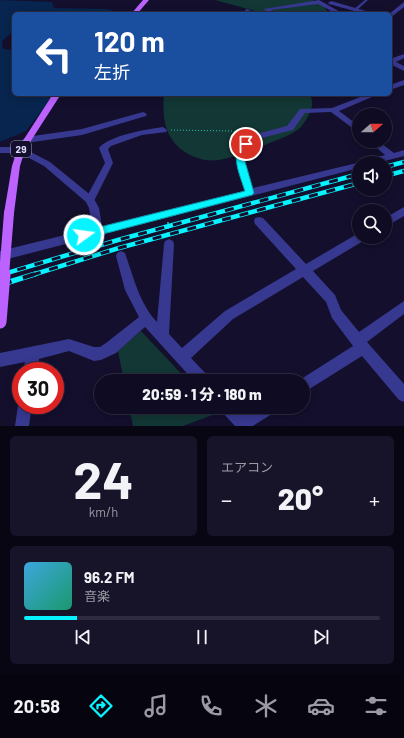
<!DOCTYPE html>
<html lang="ja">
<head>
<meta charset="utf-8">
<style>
	:root { --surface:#0e0b22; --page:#17142a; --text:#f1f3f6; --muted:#9b9ba5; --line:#2e2b40; --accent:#07f3ff }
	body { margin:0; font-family:Barlow,"Noto Sans JP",sans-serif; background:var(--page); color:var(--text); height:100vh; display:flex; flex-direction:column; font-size:15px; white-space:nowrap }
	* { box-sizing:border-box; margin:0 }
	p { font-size:13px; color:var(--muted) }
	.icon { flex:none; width:22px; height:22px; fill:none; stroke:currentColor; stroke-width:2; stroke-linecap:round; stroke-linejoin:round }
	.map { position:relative; height:426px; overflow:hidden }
	.drawer { display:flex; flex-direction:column; gap:10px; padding:10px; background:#080613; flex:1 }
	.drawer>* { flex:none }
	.hud { position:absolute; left:12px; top:12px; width:380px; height:84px; border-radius:6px; box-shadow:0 2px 10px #0003,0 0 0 1px var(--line); background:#1a4fa0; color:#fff; overflow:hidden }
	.needle { width:26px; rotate:70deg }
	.fabs { position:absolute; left:352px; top:108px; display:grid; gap:8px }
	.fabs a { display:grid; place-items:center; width:40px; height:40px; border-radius:50%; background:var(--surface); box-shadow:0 2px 10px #0003,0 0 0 1px var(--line); font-size:20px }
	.speed { position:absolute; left:12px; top:362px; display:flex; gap:8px; font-size:20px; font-weight:700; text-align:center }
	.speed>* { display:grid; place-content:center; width:52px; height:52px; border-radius:50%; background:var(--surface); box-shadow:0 2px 10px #0003,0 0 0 1px var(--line); line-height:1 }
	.speed .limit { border:6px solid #d22; background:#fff; color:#111 }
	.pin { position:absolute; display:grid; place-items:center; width:34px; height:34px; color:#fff; margin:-17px; border:2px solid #fff; border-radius:50%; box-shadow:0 1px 4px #0007 }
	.me { position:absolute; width:44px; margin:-22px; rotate:76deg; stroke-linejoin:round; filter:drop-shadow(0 0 3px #0008) }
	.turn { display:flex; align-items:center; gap:14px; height:84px; padding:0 16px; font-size:18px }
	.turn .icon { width:52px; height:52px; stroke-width:2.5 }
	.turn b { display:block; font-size:28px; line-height:34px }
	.big { font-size:30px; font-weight:800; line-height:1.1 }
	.drawer .tile { flex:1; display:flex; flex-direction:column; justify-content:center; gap:6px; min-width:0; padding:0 14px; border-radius:6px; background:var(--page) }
	.drawer .dial { align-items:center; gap:0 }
	.dial b { font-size:52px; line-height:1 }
	.song { display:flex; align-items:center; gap:12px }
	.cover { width:48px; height:48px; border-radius:6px; background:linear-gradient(135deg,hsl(200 70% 55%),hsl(160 70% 35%)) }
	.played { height:4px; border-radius:2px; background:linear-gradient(90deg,var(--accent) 15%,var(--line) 15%) }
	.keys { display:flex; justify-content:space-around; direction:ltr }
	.heat { display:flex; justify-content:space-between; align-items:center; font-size:22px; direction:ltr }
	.drawer .tiles { flex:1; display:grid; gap:10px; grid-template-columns:1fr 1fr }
	.tile:last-child { grid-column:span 2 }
	.trip { position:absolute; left:94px; top:374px; width:216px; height:40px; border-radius:20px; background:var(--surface); box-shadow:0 2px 10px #0003,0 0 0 1px var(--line); font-weight:800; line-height:40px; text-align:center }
	.menu { display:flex; height:64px; justify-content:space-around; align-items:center; background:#06040e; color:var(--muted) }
	.menu .icon { width:28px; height:28px }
	.menu .active { color:var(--accent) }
	.menu b { font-size:18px; color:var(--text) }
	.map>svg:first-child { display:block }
	.green { fill:#123734 }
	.water { fill:#07254e }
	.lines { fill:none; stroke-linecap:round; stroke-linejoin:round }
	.path-far1 { stroke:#27c7b5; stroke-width:1; stroke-dasharray:1 2; stroke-linecap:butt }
	.path { stroke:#27c7b5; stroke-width:1.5; stroke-dasharray:2 3; stroke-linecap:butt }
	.service { fill:#37388f; fill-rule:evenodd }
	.minor { fill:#37388f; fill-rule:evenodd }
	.tertiary { fill:#37388f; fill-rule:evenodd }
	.primary { fill:#bc62ff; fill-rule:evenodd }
	.rail-far1-casing { stroke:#07f3ff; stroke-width:4.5 }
	.rail-casing { stroke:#07f3ff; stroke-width:5.5 }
	.rail-far1 { stroke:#130f2d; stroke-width:3; stroke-dasharray:9; stroke-linecap:butt }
	.rail { stroke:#130f2d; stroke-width:4; stroke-dasharray:12; stroke-linecap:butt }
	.primary-bridge-far1 { stroke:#bc62ff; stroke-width:10 }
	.primary-bridge { stroke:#bc62ff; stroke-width:13 }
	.route { fill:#07f3ff; stroke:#059ea6 }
	.labels { text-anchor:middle; stroke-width:4; stroke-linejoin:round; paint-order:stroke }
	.shield { fill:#130f2d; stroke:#a09ec0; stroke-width:1 }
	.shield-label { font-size:10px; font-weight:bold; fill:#dddbff }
</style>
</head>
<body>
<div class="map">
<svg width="404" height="426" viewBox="0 0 404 426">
	<rect width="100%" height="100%" fill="#130f2d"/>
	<g class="green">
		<polygon points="215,0 313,0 324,6 327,11 321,14 266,14"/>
		<path d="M164,94H309C317,104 308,118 301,127C293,135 276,140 265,145C251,151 235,157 219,160C198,163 175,151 167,130C163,120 163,105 164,94Z"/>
		<polygon points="141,331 188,381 124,381 118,351"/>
		<polygon points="129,407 213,407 218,413 183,426 133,426"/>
	</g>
	<polygon class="water" points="0,0 52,2 54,8 107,9 123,13 14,14 14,31 2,41 3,49 14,50 14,94 55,94 26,131 0,142"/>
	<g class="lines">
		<polyline class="path-far1" points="171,130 232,131 244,134"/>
		<polyline class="path" points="168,222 168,236"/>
		<polygon class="service" points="365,0 368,0 356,11 354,11 354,9"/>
		<g class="minor">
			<polygon points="319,0 344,14 337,14 318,4 271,10 275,14 269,14 264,9"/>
			<polygon points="331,1 373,13 374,14 365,14 329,4 328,3"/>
			<polygon points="404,2 404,7 390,18 389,14"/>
			<polygon points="247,9 255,13 256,14 245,12 245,10"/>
			<polygon points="404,54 404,58 396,62 404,66 404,71 390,64 390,59"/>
			<polygon points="404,80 404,85 390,90 390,85"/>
			<polygon points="368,94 379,94 339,111 359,126 359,133 331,112 305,113 293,130 254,140 244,152 244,158 253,188 361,162 362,161 385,155 369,141 378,141 394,153 404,150 404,156 377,163 359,163 359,168 0,261 0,251 244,191 236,158 237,149 248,136 287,126 300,109 332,108"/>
			<polygon points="143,112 147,114 146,116 82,135 26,143 22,140 26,137 82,129"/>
			<path d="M163,127L167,130L166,132L142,135L111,146L108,149L113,163L93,203H87L85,200L105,163L99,148C108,136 147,129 163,127Z"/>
			<polygon points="0,147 21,147 25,150 21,153 0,153"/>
			<polygon points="404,207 404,216 385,227 385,218"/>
			<path d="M259,217L263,218L306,264L357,234L359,233V237H366L365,240L313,271L335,295L341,310L359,332L404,301V314L367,342L404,384V402L399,400L362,356L303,393V381H298L353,346L332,318L326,302L303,277L233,319L191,358L208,376L210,381H194L145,327L116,353L101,360L94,361L69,351L39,359L37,371H23L25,362L0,367V353L69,339L94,347H100L106,343L139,317L125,290L116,256L117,253L121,251L125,253L126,256C134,279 140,304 157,322L164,244L165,241L169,239L173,241L174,244L169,334L182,348L225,311L296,269L255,224L254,221L255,218Z"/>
			<polygon points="21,399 21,405 32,405 29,426 15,426 18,405"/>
			<polygon points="220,407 237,407 244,415 257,407 277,407 275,412 253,426 235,426 222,412"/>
		</g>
		<polygon class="tertiary" points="21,147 50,162 93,197 99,208 103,232 102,235 98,236 94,235 93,232 89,208 86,202 44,166 18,152 17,150 18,148"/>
		<g class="primary">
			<polygon points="143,0 149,0 137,14 131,14"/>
			<polygon points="53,94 61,94 25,150 20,166 14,213 13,216 5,216 4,213 12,166 17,150"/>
		</g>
		<g class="rail-far1-casing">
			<g id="rail-far1">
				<polyline points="385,167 404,162"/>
				<polyline points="385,176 404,171"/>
				<polyline points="0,275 118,240 359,174"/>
				<polyline points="32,275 119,248 359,183"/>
			</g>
		</g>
		<g class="rail-casing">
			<g id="rail">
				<polyline points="0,275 3,274"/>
				<polyline points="0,285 35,274"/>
			</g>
		</g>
		<use href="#rail-far1" class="rail-far1"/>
		<use href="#rail" class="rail"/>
		<polyline class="primary-bridge-far1" points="4,275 9,213"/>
		<polyline class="primary-bridge" points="0,322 4,274"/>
	</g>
	<path class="route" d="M246,142L249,144L244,152V158L254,193L252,195L84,239L81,238V232L84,231L245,191C241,178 227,149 246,142Z"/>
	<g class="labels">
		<rect class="shield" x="11" y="141" width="20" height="16" rx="3"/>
		<g class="shield-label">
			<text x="21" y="153">29</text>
		</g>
	</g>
</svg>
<div class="fabs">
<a><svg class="needle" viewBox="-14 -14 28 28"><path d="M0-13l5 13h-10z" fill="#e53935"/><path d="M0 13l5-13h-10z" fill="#9b9ba5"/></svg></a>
<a><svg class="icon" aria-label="sound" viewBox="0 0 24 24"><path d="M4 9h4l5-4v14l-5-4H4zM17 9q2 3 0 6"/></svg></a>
<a><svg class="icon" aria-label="search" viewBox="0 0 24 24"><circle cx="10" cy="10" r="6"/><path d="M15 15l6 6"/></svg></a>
</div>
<div class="speed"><div class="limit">30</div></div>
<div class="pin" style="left:246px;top:144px;background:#d93025"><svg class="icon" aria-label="arrive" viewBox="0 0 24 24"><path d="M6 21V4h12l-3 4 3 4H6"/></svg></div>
<svg class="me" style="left:84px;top:235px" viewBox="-20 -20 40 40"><circle r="17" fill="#07f3ff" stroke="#fff" stroke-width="3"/><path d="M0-11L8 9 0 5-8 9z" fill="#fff"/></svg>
<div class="trip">20:59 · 1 分 · 180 m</div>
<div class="hud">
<div class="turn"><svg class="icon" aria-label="left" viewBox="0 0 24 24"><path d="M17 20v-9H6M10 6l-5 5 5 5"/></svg><div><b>120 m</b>左折</div></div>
</div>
</div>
<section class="drawer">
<div class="tiles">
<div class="tile dial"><b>24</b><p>km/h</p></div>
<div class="tile"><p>エアコン</p>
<div class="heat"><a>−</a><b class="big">20°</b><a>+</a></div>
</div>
<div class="tile">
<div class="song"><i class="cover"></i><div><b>96.2 FM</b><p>音楽</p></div></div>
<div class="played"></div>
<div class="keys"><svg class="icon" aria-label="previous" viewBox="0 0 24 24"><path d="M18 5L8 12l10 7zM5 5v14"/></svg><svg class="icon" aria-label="pause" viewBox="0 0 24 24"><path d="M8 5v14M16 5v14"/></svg><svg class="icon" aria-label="next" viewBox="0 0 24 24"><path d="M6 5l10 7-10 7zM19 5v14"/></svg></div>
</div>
</div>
</section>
<nav class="menu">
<b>20:58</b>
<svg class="icon active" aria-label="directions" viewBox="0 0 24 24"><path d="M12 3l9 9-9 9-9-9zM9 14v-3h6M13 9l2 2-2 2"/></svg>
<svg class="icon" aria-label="music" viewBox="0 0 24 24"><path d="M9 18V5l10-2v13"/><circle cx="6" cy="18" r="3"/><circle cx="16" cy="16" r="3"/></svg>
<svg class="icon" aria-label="phone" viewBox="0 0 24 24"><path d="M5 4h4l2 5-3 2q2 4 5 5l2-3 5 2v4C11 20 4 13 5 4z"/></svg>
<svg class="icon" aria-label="climate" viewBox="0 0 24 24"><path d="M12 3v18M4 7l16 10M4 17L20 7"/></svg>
<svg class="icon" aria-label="car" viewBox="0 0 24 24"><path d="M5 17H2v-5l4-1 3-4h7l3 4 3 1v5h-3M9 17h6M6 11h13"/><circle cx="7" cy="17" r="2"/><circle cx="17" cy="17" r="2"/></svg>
<svg class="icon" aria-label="filters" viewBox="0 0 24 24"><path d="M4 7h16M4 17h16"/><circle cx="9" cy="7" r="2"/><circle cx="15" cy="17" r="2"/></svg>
</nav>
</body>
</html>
